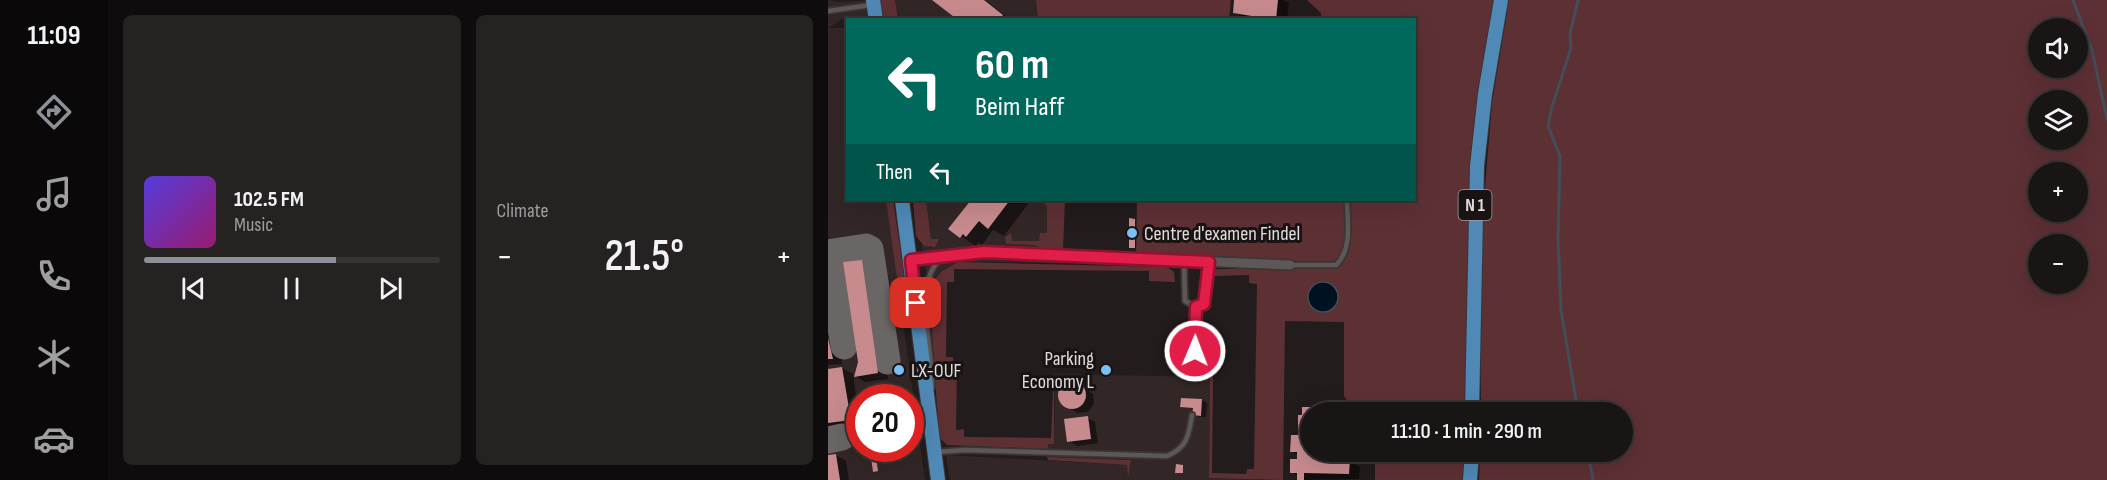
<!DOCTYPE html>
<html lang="en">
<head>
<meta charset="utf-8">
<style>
	:root { --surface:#1a1515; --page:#272222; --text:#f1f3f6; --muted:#9f9fa0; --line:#383434; --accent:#8c9099 }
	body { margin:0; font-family:"Sofia Sans Condensed",sans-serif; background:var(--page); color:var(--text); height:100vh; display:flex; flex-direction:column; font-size:22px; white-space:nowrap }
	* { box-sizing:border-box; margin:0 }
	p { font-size:20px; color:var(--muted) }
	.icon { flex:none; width:33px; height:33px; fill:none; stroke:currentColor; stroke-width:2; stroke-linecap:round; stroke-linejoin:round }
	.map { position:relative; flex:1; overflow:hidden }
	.side { display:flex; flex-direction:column; gap:15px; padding:15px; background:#0e0c0c; width:720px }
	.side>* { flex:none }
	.top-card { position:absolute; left:18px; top:18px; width:570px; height:183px; border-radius:0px; box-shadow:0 6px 24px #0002,0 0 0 2px var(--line); background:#00695c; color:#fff; overflow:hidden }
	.controls { position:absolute; left:1200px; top:18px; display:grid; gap:12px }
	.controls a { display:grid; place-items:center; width:60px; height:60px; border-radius:50%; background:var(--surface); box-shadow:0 6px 24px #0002,0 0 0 2px var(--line); font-size:30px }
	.speed { position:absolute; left:18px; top:384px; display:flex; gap:12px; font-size:30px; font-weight:700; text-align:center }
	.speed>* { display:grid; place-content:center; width:78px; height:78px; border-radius:50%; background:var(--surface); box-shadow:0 6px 24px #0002,0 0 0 2px var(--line); line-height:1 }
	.speed .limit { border:9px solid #d22; background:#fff; color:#111 }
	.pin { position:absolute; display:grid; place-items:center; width:51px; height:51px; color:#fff; margin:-26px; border-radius:12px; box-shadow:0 3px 9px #0006 }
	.me { position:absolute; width:66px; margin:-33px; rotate:1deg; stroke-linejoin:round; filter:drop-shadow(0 0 4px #0008) }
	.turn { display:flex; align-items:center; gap:21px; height:126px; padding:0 30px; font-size:27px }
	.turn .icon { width:78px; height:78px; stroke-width:2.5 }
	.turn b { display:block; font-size:42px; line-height:51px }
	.then { display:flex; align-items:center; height:57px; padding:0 30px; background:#0003; gap:12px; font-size:22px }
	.big { font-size:45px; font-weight:600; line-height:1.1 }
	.side .tile { flex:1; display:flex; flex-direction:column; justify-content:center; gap:9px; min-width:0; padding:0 21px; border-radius:9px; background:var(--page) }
	.song { display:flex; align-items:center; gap:18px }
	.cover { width:72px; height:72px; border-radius:9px; background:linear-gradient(135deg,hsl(250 70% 55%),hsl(320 70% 35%)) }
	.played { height:6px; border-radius:3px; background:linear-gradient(90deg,var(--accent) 65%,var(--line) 65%) }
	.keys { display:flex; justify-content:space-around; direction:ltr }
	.heat { display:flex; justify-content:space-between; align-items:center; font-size:33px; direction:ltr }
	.side .tiles { flex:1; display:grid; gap:15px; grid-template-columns:repeat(2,1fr) }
	.trip { position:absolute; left:472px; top:402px; width:333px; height:60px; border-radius:30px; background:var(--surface); box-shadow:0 6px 24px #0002,0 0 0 2px var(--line); font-weight:600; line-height:60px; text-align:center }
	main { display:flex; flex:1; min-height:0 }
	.menu { display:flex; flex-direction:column; width:108px; justify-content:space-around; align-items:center; background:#0a0808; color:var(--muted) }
	.menu .icon { width:42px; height:42px }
	.menu .current { color:var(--accent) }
	.menu b { font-size:27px; color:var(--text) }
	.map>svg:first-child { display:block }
	.built { fill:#322626; fill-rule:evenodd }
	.green { fill:#5d3034; fill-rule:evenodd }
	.water { fill:#001121; stroke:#434e59; stroke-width:1.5 }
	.shadow { fill:#0007 }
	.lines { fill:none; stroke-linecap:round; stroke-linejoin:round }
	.stream { stroke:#434e59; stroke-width:3 }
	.taxiway { stroke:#6a6666; stroke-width:27 }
	.building { fill:#c78b8e }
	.service-casing { stroke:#3a3636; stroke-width:8 }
	.minor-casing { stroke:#3a3636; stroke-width:12 }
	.primary-casing { stroke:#3a3636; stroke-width:16 }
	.service { stroke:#5e5757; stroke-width:4.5 }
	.minor { stroke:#5e5757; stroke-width:9 }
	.primary { stroke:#5089b5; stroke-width:14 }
	.route-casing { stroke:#92132f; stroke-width:15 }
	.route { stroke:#e11d48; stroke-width:10 }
	.poi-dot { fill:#79bff8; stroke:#191313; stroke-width:2 }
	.labels { text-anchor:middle; stroke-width:6; stroke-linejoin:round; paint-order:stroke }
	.shield { fill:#191313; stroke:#a4a0a0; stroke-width:1.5 }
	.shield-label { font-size:18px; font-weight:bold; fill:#e0dcdc }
	.poi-label { font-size:20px; fill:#e0dcdc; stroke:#191313; text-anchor:start }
</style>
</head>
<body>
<main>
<nav class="menu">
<b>11:09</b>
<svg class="icon current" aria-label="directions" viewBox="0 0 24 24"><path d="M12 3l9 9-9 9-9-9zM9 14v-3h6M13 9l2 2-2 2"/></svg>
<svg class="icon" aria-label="music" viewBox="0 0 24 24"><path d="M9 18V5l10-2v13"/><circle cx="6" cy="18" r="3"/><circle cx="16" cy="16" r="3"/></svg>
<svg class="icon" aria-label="phone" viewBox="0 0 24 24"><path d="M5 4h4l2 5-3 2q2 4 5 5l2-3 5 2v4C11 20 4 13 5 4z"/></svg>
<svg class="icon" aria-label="climate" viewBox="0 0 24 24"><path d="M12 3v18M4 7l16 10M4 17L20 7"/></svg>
<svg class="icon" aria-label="car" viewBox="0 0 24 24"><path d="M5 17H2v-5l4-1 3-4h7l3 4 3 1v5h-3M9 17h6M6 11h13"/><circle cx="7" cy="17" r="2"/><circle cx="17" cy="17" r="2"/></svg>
</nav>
<section class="side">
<div class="tiles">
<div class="tile">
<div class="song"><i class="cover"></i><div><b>102.5 FM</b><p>Music</p></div></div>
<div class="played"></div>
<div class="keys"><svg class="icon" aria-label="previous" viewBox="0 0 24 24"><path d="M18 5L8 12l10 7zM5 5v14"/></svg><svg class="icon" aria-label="pause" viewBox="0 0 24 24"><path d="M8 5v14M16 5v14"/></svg><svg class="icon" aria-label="next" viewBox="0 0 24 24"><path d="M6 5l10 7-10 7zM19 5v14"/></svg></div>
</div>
<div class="tile"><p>Climate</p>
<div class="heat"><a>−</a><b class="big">21.5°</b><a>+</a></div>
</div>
</div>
</section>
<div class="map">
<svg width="1279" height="480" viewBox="0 0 1279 480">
	<rect width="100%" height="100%" fill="#221c1c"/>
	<g class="built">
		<path d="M0,0L11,2L45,0L48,19H14L1,28H19L20,200H58L97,480H0ZM32,398H82V448H32Z"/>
		<polygon points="67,0 208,0 210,19 70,19"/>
		<polygon points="98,200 215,200 219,208 219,233 212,233 212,241 183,241 183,234 178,244 205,245 219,250 235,250 235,263 130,262 114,271 101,286 93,244 104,248"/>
		<polygon points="227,374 382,377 381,478 442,480 122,480 118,455 299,465 300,474 303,460 219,457 220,444 226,444"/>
	</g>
	<g class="green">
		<polygon points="51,0 67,0 70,19 54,19"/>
		<polygon points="208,0 403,0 401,19 210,20"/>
		<polygon points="479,0 667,0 648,109 640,241 637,412 548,412 548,410 531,410 531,403 519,401 516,396 516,322 457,321 455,480 381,478 382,377 385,377 384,473 418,474 419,469 426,469 429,284 421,283 421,275 387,276 384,293 386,269 407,269 407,263 308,260 309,200 586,200 586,20 494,19 493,13"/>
		<path d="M681,0H1279V480H651L652,452H795V412H668L653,399V236L664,103ZM1210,28H1250V68H1210ZM1210,100H1250V140H1210ZM1210,172H1250V212H1210ZM1210,244H1250V284H1210Z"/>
		<polygon points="58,200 65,200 79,294 76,330"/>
		<polygon points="85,200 98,200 103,239 111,239 107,247 96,246 88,236"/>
		<polygon points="215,200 237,200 235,250 219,250 205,245 178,244 177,237 183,233 184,241 211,241 212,233 219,233 219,208"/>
		<polygon points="130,262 339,267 346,272 347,282 321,281 321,271 126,269 126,282 119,282 118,357 125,357 125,366 129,366 128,430 136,429 136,437 223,438 226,367 226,444 220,444 220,449 119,445 111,437 101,286 114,271"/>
		<polygon points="547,452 637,452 636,480 547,480"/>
		<polygon points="219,457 303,460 300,478 299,465 220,460"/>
	</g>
	<circle class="water" cx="495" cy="297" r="15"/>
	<g class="shadow">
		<polygon points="106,0 157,0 183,20 132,20"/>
		<polygon points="408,0 455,0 461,3 459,20 417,18 407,12"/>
		<polygon points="145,200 203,200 176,236 165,230 154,245 150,242 148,246 122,229"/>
		<polygon points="307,220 308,248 304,248 302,247"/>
		<polygon points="33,261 44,267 60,379 37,382 27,376 32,362"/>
		<polygon points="0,273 14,364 0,365"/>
		<polygon points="14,368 25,374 32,425 0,430 0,370"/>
		<polygon points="248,382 265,394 266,404 260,412 249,413 233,402 232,391 238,383"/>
		<polygon points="374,400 379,403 378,417 371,417 366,414 366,409 354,406"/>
		<polygon points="475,409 494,409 500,412 483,412 483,452 532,452 532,458 499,458 499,461 521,461 532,467 531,479 470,480 470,476 464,472 471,460 471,455 464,451 471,437"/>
		<polygon points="259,418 267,422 270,443 249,446 241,441"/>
		<polygon points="8,455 18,461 21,480 0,480 0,457"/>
	</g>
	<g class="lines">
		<g class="stream">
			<polyline points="1245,0 1264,50 1279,119"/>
			<polyline points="750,412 733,310 730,239 732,156 720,126 724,107 743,48 742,34 750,0"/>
			<polyline points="760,452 765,480"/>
		</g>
		<g class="taxiway">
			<polyline points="0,253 38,247 42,249 59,361"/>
			<polyline points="0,254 16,346"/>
			<polyline points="0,440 14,437"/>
		</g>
	</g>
	<g class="building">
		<polygon points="104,0 156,0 175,15 172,20 149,20 144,16 142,20 130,20"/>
		<polygon points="406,0 450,0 448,20 405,13"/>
		<polygon points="143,200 182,200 160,229 151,221 138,237 135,234 132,238 120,229"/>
		<polygon points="301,218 307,219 307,248 301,248"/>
		<polygon points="34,260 50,373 26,377 30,362 15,262"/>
		<polygon points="0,338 5,359 0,359"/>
		<polygon points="14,367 23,420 0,423 0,369"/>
		<circle cx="244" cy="395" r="14"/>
		<polygon points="353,398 374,399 373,416 364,415 365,408 352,407"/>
		<polygon points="474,407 494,407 494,412 483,412 483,432 478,432 478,439 483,439 483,452 489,452 489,459 522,460 521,474 476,473 476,480 469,480 469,473 462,473 462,459 469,459 469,452 462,452 463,435 470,435 470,415 474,415"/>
		<polygon points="260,416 263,439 239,442 236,419"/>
		<polygon points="8,454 12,480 0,480 0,455"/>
		<polygon points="48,456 50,471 45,472 43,457"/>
		<polygon points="348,464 355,465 355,473 347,473"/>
	</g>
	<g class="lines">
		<g class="service-casing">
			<g id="service">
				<polyline points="0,11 43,5"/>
				<polyline points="356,262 357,301 368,307 376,304 381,262"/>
				<path d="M463,265H508C525,249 519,221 519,200"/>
				<polyline points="367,364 368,307"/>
				<path d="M104,387C106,352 83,283 113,259"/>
				<path d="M109,452L137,450L339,456C359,448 361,435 364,415"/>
			</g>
		</g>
		<g class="minor-casing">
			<polyline id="minor" points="83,260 156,252 462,265"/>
		</g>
		<g class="primary-casing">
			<g id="primary">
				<polyline points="45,0 48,20"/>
				<polyline points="74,200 110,480"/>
				<polyline points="644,412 649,166 657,94 673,0"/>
				<polyline points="642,480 644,452"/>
			</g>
		</g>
		<use href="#service" class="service"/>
		<use href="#minor" class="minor"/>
		<use href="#primary" class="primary"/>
	</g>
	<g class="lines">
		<g class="route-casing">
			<polyline id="route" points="88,303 83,260 156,252 381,262 376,304 368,307 367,351"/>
		</g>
		<use href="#route" class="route"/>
	</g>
	<g class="poi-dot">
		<circle cx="304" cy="233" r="6"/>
		<circle cx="71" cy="370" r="6"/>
		<circle cx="278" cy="370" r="6"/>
	</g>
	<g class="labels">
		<rect class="shield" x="630.5" y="190" width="33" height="30" rx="4.5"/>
		<g class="shield-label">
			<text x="647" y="211">N 1</text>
		</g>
		<g class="poi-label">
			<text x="316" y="240">Centre d'examen Findel</text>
			<text x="266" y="365" text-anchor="end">Parking<tspan x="266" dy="23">Economy L</tspan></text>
			<text x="83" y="377">LX-OUF</text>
		</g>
	</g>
</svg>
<div class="controls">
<a><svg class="icon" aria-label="sound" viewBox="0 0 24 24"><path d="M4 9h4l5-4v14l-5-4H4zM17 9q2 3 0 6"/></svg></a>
<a><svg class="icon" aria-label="layers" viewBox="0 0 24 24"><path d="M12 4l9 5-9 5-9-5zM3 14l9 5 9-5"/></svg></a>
<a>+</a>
<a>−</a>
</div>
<div class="speed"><div class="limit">20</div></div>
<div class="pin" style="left:88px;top:303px;background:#d93025"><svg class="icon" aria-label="arrive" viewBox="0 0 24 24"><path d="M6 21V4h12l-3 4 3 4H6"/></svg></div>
<svg class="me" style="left:367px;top:351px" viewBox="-20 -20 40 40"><circle r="17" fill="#e11d48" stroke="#fff" stroke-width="3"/><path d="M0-11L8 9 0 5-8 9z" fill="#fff"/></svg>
<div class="trip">11:10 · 1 min · 290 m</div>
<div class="top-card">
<div class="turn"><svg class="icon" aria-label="left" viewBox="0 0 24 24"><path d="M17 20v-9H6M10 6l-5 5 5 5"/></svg><div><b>60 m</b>Beim Haff</div></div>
<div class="then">Then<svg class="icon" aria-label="left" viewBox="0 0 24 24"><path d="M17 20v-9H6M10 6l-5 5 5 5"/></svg></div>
</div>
</div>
</main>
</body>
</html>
